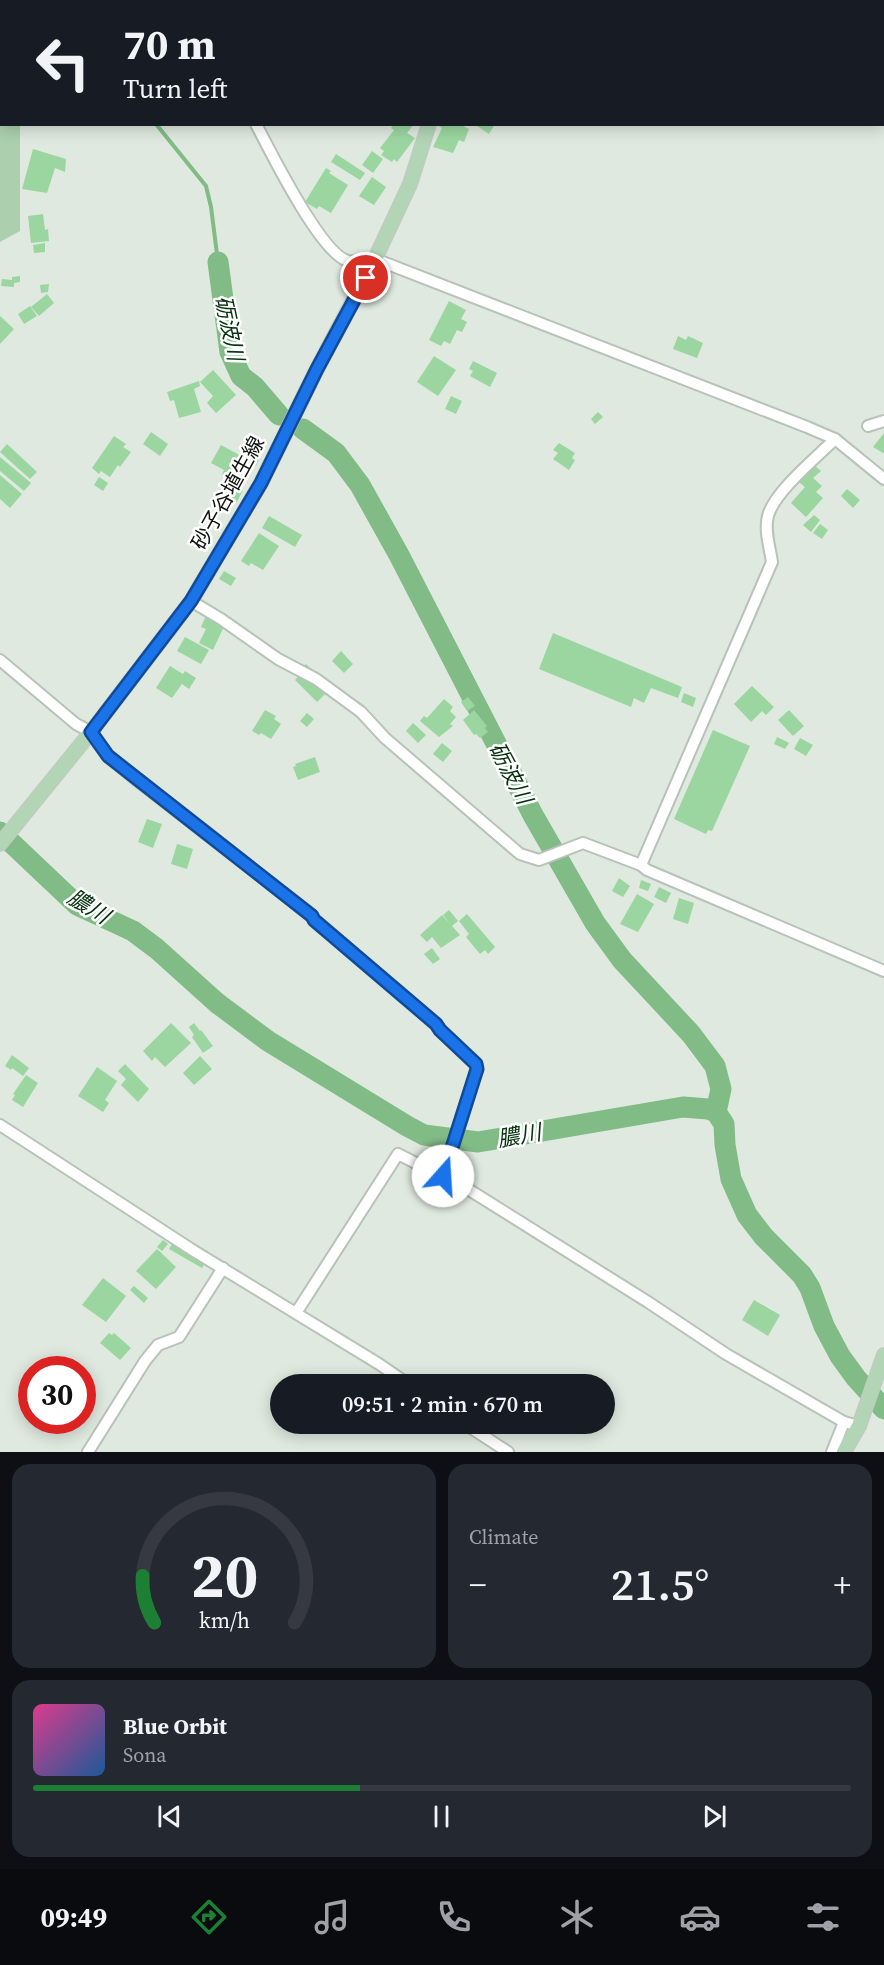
<!DOCTYPE html>
<html lang="en">
<head>
<meta charset="utf-8">
<style>
	:root { --surface:#171b24; --page:#242831; --text:#f1f3f6; --muted:#9ea1a6; --line:#363941; --accent:#1c7f33 }
	body { margin:0; font-family:"Source Serif 4","Noto Sans JP",serif; background:var(--page); color:var(--text); height:100vh; display:flex; flex-direction:column; font-size:22px; white-space:nowrap }
	* { box-sizing:border-box; margin:0 }
	p { font-size:20px; color:var(--muted) }
	.icon { flex:none; width:33px; height:33px; fill:none; stroke:currentColor; stroke-width:2; stroke-linecap:round; stroke-linejoin:round }
	.map { position:relative; height:1452px; overflow:hidden }
	.details { display:flex; flex-direction:column; gap:12px; padding:12px; background:#0d0f14; flex:1 }
	.details>* { flex:none }
	.top-card { position:absolute; left:0px; top:0px; width:885px; height:126px; box-shadow:0 3px 15px #0003; background:#171b24; color:var(--text); overflow:hidden }
	.speed { position:absolute; left:18px; top:1356px; display:flex; gap:12px; font-size:30px; font-weight:700; text-align:center }
	.speed>* { display:grid; place-content:center; width:78px; height:78px; border-radius:50%; background:var(--surface); box-shadow:0 3px 15px #0003; line-height:1 }
	.speed .limit { border:9px solid #d22; background:#fff; color:#111 }
	.pin { position:absolute; display:grid; place-items:center; width:51px; height:51px; color:#fff; margin:-26px; border:3px solid #fff; border-radius:50%; box-shadow:0 2px 6px #0007 }
	.me { position:absolute; width:66px; margin:-33px; rotate:19deg; stroke-linejoin:round; filter:drop-shadow(0 0 4px #0008) }
	.turn { display:flex; align-items:center; gap:21px; height:126px; padding:0 24px; font-size:27px }
	.turn .icon { width:78px; height:78px; stroke-width:2.5 }
	.turn b { display:block; font-size:42px; line-height:51px }
	.big { font-size:45px; font-weight:600; line-height:1.1 }
	.details .widget { flex:1; display:flex; flex-direction:column; justify-content:center; gap:9px; min-width:0; padding:0 21px; border-radius:18px; background:var(--page) }
	.details .dial { align-items:center; gap:0 }
	.dial svg { height:156px; overflow:visible; fill:none; stroke:var(--line); stroke-width:7; stroke-linecap:round; text-anchor:middle }
	.dial text { fill:var(--text); stroke:none }
	.song { display:flex; align-items:center; gap:18px }
	.cover { width:72px; height:72px; border-radius:9px; background:linear-gradient(135deg,hsl(330 70% 55%),hsl(210 70% 35%)) }
	.played { height:6px; border-radius:3px; background:linear-gradient(90deg,var(--accent) 40%,var(--line) 40%) }
	.keys { display:flex; justify-content:space-around; direction:ltr }
	.heat { display:flex; justify-content:space-between; align-items:center; font-size:33px; direction:ltr }
	.details .tiles { flex:1; display:grid; gap:12px; grid-template-columns:1fr 1fr }
	.widget:last-child { grid-column:span 2 }
	.trip { position:absolute; left:270px; top:1374px; width:345px; height:60px; border-radius:30px; background:var(--surface); box-shadow:0 3px 15px #0003; font-weight:600; line-height:60px; text-align:center }
	.tabs { display:flex; height:96px; justify-content:space-around; align-items:center; background:#090b0e; color:var(--muted) }
	.tabs .icon { width:42px; height:42px }
	.tabs .current { color:var(--accent) }
	.tabs b { font-size:27px; color:var(--text) }
	.map>svg:first-child { display:block }
	.green { fill:#accfae }
	.lines { fill:none; stroke-linecap:round; stroke-linejoin:round }
	.stream { stroke:#81bb86; stroke-width:4 }
	.river { stroke:#81bb86; stroke-width:21 }
	.building { fill:#9bd6a0 }
	.minor-casing { stroke:#b8c2b8; stroke-width:14 }
	.major-casing { stroke:#c6c7c6; stroke-width:16 }
	.minor { stroke:#fff; stroke-width:10 }
	.major { stroke:#b1d5b5; stroke-width:14 }
	.route-casing { stroke:#114b97; stroke-width:15 }
	.route { stroke:#1a73e8; stroke-width:10 }
	.labels { text-anchor:middle; stroke-width:5; stroke-linejoin:round; paint-order:stroke }
	.street-label { font-size:21px; fill:#101410; stroke:#fff }
	.water-label { font-size:22px; font-style:italic; fill:#083311; stroke:#fff }
</style>
</head>
<body>
<div class="map">
<svg width="884" height="1452" viewBox="0 0 884 1452">
	<rect width="100%" height="100%" fill="#dfe9df"/>
	<polygon class="green" points="0,117 2,124 20,125 20,231 0,242"/>
	<g class="lines">
		<g class="stream">
			<polyline points="62,0 64,2"/>
			<polyline points="156,124 206,186 211,207 218,262"/>
		</g>
		<g class="river">
			<polyline points="218,262 230,352 241,376 255,387 279,415"/>
			<polyline points="303,429 336,453 360,485 399,555 533,815 595,923 622,960 691,1034 715,1066 721,1089 716,1112"/>
			<polyline points="0,832 77,905 133,931 157,949 217,1003 268,1041 407,1126 424,1135 478,1142 683,1107 708,1109 716,1112 724,1124 725,1145 731,1179 747,1215 764,1237 802,1275 810,1288 824,1326 840,1356 856,1378 884,1409"/>
		</g>
	</g>
	<g class="building">
		<polygon points="394,124 414,124 407,133 415,138 397,162 394,159 392,162 381,155 384,151 380,148 394,130 391,128"/>
		<polygon points="440,124 459,124 469,129 464,142 459,140 453,153 433,147 442,128 439,126"/>
		<polygon points="474,124 495,124 489,134"/>
		<polygon points="33,149 66,159 65,172 55,168 47,193 22,189"/>
		<polygon points="372,151 383,159 373,173 362,165"/>
		<polygon points="336,154 365,173 360,180 331,162"/>
		<polygon points="326,168 331,171 329,173 348,185 331,213 319,206 317,209 305,202"/>
		<polygon points="372,177 386,187 374,205 359,196"/>
		<polygon points="43,214 45,230 48,229 49,241 31,243 28,216"/>
		<polygon points="45,243 45,252 34,253 33,245"/>
		<polygon points="20,276 20,282 14,283 14,287 1,286 2,279 12,280 12,277"/>
		<polygon points="49,284 48,292 41,293 40,285"/>
		<polygon points="47,294 54,303 39,316 31,307"/>
		<polygon points="449,301 466,310 461,319 467,322 462,332 457,330 450,344 444,341 441,346 429,340"/>
		<polygon points="30,306 37,316 24,324 18,314"/>
		<polygon points="0,316 14,329 0,344"/>
		<polygon points="678,336 686,340 688,336 703,343 697,358 673,349"/>
		<polygon points="434,356 456,370 438,396 417,382"/>
		<polygon points="473,361 497,373 490,387 470,376 473,371 469,369"/>
		<polygon points="213,370 236,395 216,413 207,403 213,396 200,382"/>
		<polygon points="199,381 200,386 194,389 201,412 179,418 174,400 170,401 167,392"/>
		<polygon points="451,396 462,401 456,414 445,409"/>
		<polygon points="598,412 603,417 595,424 591,419"/>
		<polygon points="151,432 168,444 160,456 143,444"/>
		<polygon points="884,433 884,452 883,453 873,447"/>
		<polygon points="114,436 126,444 123,447 131,452 120,467 118,465 110,477 101,471 99,474 92,468"/>
		<polygon points="559,443 575,453 572,458 575,460 569,470 553,459 558,453 553,450"/>
		<polygon points="7,444 37,472 30,479 0,452"/>
		<polygon points="221,445 243,457 230,479 222,474 224,470 211,463"/>
		<polygon points="251,452 260,457 256,466 247,460"/>
		<polygon points="0,457 31,483 24,491 0,471"/>
		<polygon points="814,465 821,471 813,478 822,486 816,492 823,498 806,517 791,503 805,487 799,482"/>
		<polygon points="0,475 22,494 10,508 0,499"/>
		<polygon points="99,477 108,483 103,491 94,485"/>
		<polygon points="226,481 243,490 237,502 220,493"/>
		<polygon points="847,489 860,500 853,508 841,496"/>
		<polygon points="814,515 820,520 811,532 803,525"/>
		<polygon points="269,516 302,535 295,547 262,528"/>
		<polygon points="820,524 828,530 822,539 813,533"/>
		<polygon points="259,533 279,546 263,570 251,563 249,566 241,561"/>
		<polygon points="224,571 236,578 231,586 219,579"/>
		<polygon points="207,613 226,622 213,650 199,643 206,629 201,627"/>
		<polygon points="553,633 682,687 678,698 651,688 644,703 634,698 631,707 539,669"/>
		<polygon points="185,637 209,650 201,664 177,651"/>
		<polygon points="341,651 353,664 344,673 332,661"/>
		<polygon points="306,664 319,677 328,691 317,702 295,680 303,672 300,670"/>
		<polygon points="170,666 183,674 185,671 196,678 189,689 182,684 172,698 156,688"/>
		<polygon points="752,686 774,707 766,715 762,711 751,722 734,704"/>
		<polygon points="684,693 696,698 693,707 681,702"/>
		<polygon points="468,697 475,706 467,711 461,702"/>
		<polygon points="444,699 453,707 450,711 456,717 450,724 453,726 439,737 420,721 424,716 427,718"/>
		<polygon points="265,710 276,716 274,719 281,724 271,739 261,733 259,735 252,731"/>
		<polygon points="474,710 487,726 485,728 488,732 480,738 476,734 474,735 463,720"/>
		<polygon points="789,710 804,726 793,736 778,720"/>
		<polygon points="307,713 314,719 307,727 300,721"/>
		<polygon points="413,723 426,735 418,743 406,731"/>
		<polygon points="713,730 750,746 712,831 708,830 706,834 674,819"/>
		<polygon points="777,737 789,743 785,749 774,744"/>
		<polygon points="800,738 813,745 806,756 794,749"/>
		<polygon points="442,743 452,751 443,762 433,754"/>
		<polygon points="315,757 320,772 298,780 293,767 296,766 295,764"/>
		<polygon points="147,819 162,824 153,848 138,842"/>
		<polygon points="177,844 193,849 187,869 171,864"/>
		<polygon points="619,878 630,886 623,897 612,891"/>
		<polygon points="641,880 651,884 648,891 639,888"/>
		<polygon points="659,887 671,893 666,903 654,897"/>
		<polygon points="637,894 654,904 638,932 620,924"/>
		<polygon points="679,898 694,903 688,924 673,919"/>
		<polygon points="449,910 458,921 452,926 460,935 441,948 432,937 427,942 420,935 442,915 450,924 443,915"/>
		<polygon points="467,914 495,947 488,954 485,950 480,954 466,937 469,934 459,921"/>
		<polygon points="432,948 440,959 433,964 424,954"/>
		<polygon points="171,1023 191,1043 165,1067 155,1057 152,1061 143,1051"/>
		<polygon points="194,1023 200,1031 201,1030 213,1046 203,1053 192,1037 194,1035 189,1027"/>
		<polygon points="12,1055 29,1068 23,1076 12,1068 11,1070 5,1066"/>
		<polygon points="200,1056 212,1069 194,1085 183,1073"/>
		<polygon points="125,1064 149,1089 138,1102 121,1085 126,1079 118,1071"/>
		<polygon points="97,1067 117,1081 105,1100 109,1103 103,1112 78,1096"/>
		<polygon points="26,1075 38,1083 23,1107 12,1100 15,1095 13,1094"/>
		<polygon points="177,1236 209,1256 202,1268 169,1249"/>
		<polygon points="163,1240 168,1244 162,1251 157,1247"/>
		<polygon points="157,1249 176,1267 156,1289 136,1271"/>
		<polygon points="103,1278 126,1296 106,1322 82,1305"/>
		<polygon points="134,1286 148,1298 144,1303 130,1290"/>
		<polygon points="754,1300 780,1315 768,1336 742,1320"/>
		<polygon points="109,1333 112,1335 114,1333 131,1348 120,1360 100,1343"/>
	</g>
	<g class="lines">
		<g class="minor-casing">
			<g id="minor">
				<polyline points="186,0 186,2"/>
				<polyline points="687,0 690,2"/>
				<polyline points="884,96 884,97"/>
				<path d="M256,124C270,151 321,254 348,261C356,263 367,260 375,259L807,427L835,439L884,479"/>
				<polyline points="868,426 884,421"/>
				<polyline points="191,601 221,619 278,659 316,679 361,712 385,738 520,854 539,860 583,843 641,865 647,870 884,971"/>
				<polyline points="0,660 76,724 91,732 108,756 138,781 312,916 314,920 436,1024 440,1030 476,1064 477,1069 443,1176"/>
				<path d="M641,865L772,562C770,548 764,530 768,516C774,492 817,457 835,439"/>
				<polyline points="0,1125 194,1251 379,1364 408,1384"/>
				<polyline points="296,1313 398,1154 471,1191 648,1302 726,1354 844,1422 859,1426"/>
				<polyline points="465,1424 508,1452"/>
				<polyline points="88,1452 145,1361 158,1345 179,1337 223,1268"/>
				<polyline points="832,1452 844,1422"/>
			</g>
		</g>
		<g class="major-casing">
			<g id="major">
				<polyline points="474,2 475,0"/>
				<polyline points="0,844 91,732 191,601 261,483 317,369 375,259 410,184 429,124"/>
				<polyline points="844,1452 859,1426 884,1355"/>
			</g>
		</g>
		<use href="#minor" class="minor"/>
		<use href="#major" class="major"/>
	</g>
	<g class="lines">
		<g class="route-casing">
			<polyline id="route" points="366,278 317,369 261,483 191,601 91,732 108,756 312,916 314,920 436,1024 440,1030 476,1064 477,1069 443,1176"/>
		</g>
		<use href="#route" class="route"/>
	</g>
	<g class="labels">
		<g class="street-label">
			<text transform="translate(228 493) rotate(-61)" y="7">砂子谷埴生線</text>
		</g>
		<g class="water-label">
			<text transform="translate(230 328) rotate(78)" y="8">砺波川</text>
			<text transform="translate(511 773) rotate(62)" y="8">砺波川</text>
			<text transform="translate(89 906) rotate(32)" y="8">膿川</text>
			<text transform="translate(519 1135) rotate(-10)" y="8">膿川</text>
		</g>
	</g>
</svg>
<div class="speed"><div class="limit">30</div></div>
<div class="pin" style="left:366px;top:278px;background:#d93025"><svg class="icon" aria-label="arrive" viewBox="0 0 24 24"><path d="M6 21V4h12l-3 4 3 4H6"/></svg></div>
<svg class="me" style="left:443px;top:1176px" viewBox="-20 -20 40 40"><circle r="19" fill="#fff"/><path d="M0-13L10 11 0 6-10 11z" fill="#1a73e8"/></svg>
<div class="trip">09:51 · 2 min · 670 m</div>
<div class="top-card">
<div class="turn"><svg class="icon" aria-label="left" viewBox="0 0 24 24"><path d="M17 20v-9H6M10 6l-5 5 5 5"/></svg><div><b>70 m</b>Turn left</div></div>
</div>
</div>
<section class="details">
<div class="tiles">
<div class="widget dial"><svg viewBox="0 0 100 80">
<path d="M14 69A42 42 0 1 1 86 69"/>
<path d="M14 69A42 42 0 0 1 8 45" stroke="#1c7f33"/>
<text x="50" y="56" font-size="32" font-weight="700">20</text>
<text x="50" y="72" font-size="11">km/h</text>
</svg></div>
<div class="widget"><p>Climate</p>
<div class="heat"><a>−</a><b class="big">21.5°</b><a>+</a></div>
</div>
<div class="widget">
<div class="song"><i class="cover"></i><div><b>Blue Orbit</b><p>Sona</p></div></div>
<div class="played"></div>
<div class="keys"><svg class="icon" aria-label="previous" viewBox="0 0 24 24"><path d="M18 5L8 12l10 7zM5 5v14"/></svg><svg class="icon" aria-label="pause" viewBox="0 0 24 24"><path d="M8 5v14M16 5v14"/></svg><svg class="icon" aria-label="next" viewBox="0 0 24 24"><path d="M6 5l10 7-10 7zM19 5v14"/></svg></div>
</div>
</div>
</section>
<nav class="tabs">
<b>09:49</b>
<svg class="icon current" aria-label="directions" viewBox="0 0 24 24"><path d="M12 3l9 9-9 9-9-9zM9 14v-3h6M13 9l2 2-2 2"/></svg>
<svg class="icon" aria-label="music" viewBox="0 0 24 24"><path d="M9 18V5l10-2v13"/><circle cx="6" cy="18" r="3"/><circle cx="16" cy="16" r="3"/></svg>
<svg class="icon" aria-label="phone" viewBox="0 0 24 24"><path d="M5 4h4l2 5-3 2q2 4 5 5l2-3 5 2v4C11 20 4 13 5 4z"/></svg>
<svg class="icon" aria-label="climate" viewBox="0 0 24 24"><path d="M12 3v18M4 7l16 10M4 17L20 7"/></svg>
<svg class="icon" aria-label="car" viewBox="0 0 24 24"><path d="M5 17H2v-5l4-1 3-4h7l3 4 3 1v5h-3M9 17h6M6 11h13"/><circle cx="7" cy="17" r="2"/><circle cx="17" cy="17" r="2"/></svg>
<svg class="icon" aria-label="filters" viewBox="0 0 24 24"><path d="M4 7h16M4 17h16"/><circle cx="9" cy="7" r="2"/><circle cx="15" cy="17" r="2"/></svg>
</nav>
</body>
</html>
